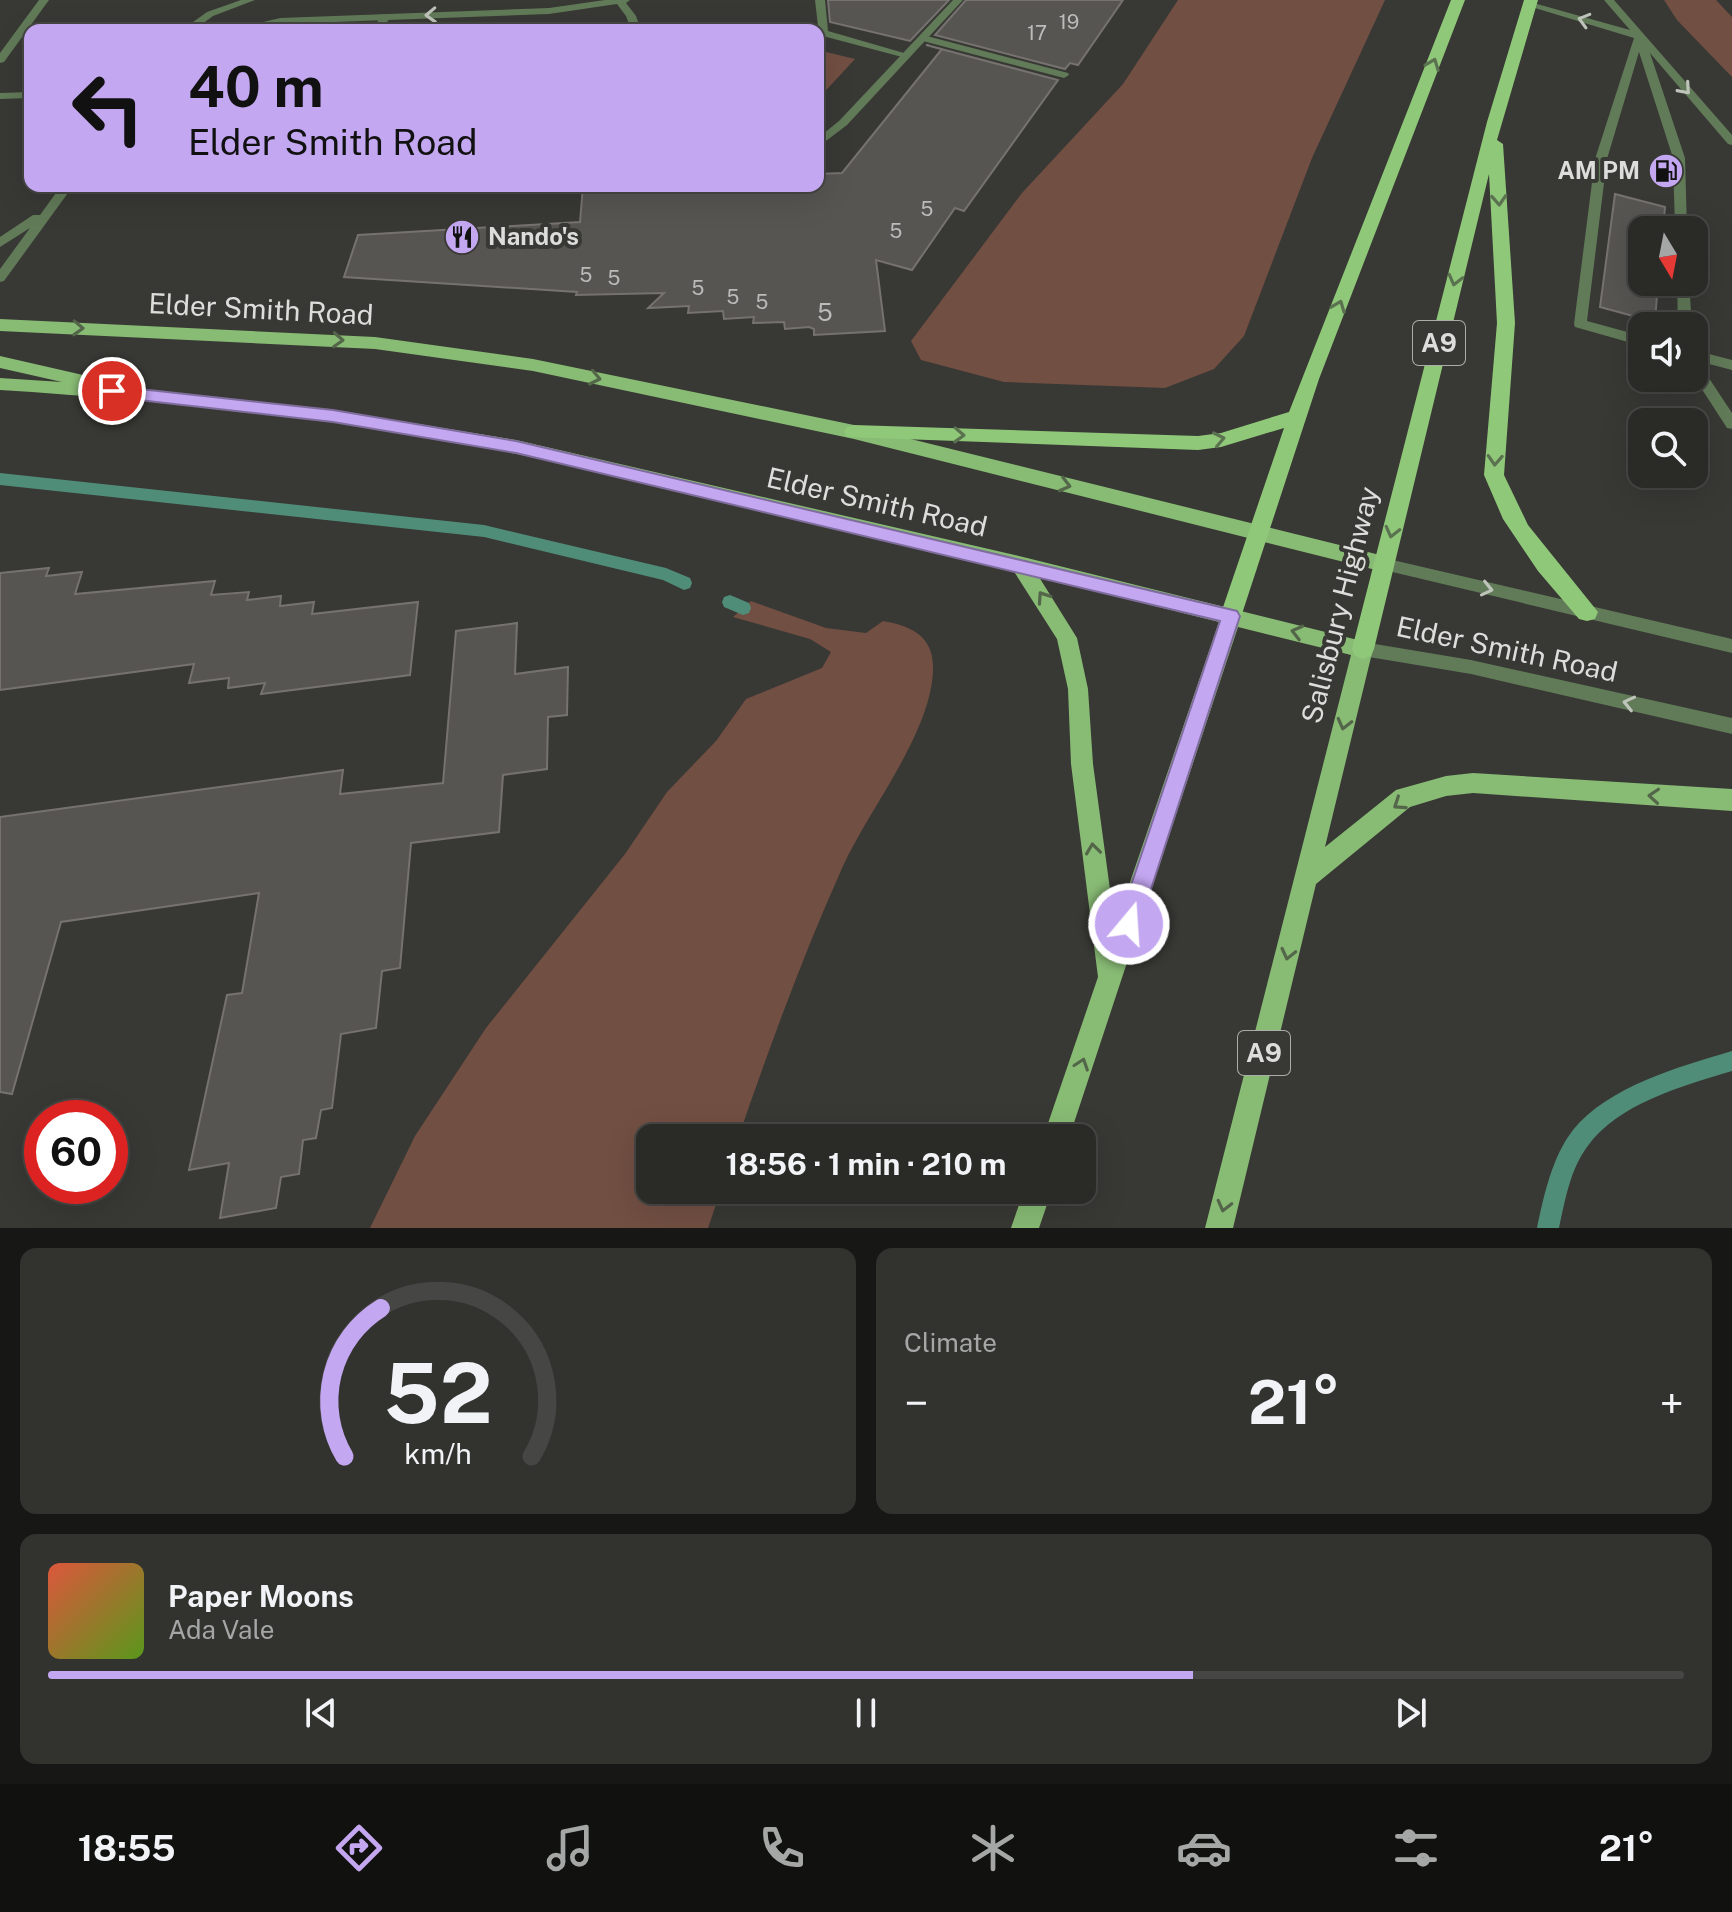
<!DOCTYPE html>
<html lang="en">
<head>
<meta charset="utf-8">
<style>
	:root { --surface:#2a2a27; --page:#32322f; --text:#f1f3f6; --muted:#a5a7a7; --line:#464644; --accent:#c4a7f1 }
	body { margin:0; font-family:"Public Sans",sans-serif; background:var(--page); color:var(--text); height:100vh; display:flex; flex-direction:column; font-size:30px; white-space:nowrap }
	* { box-sizing:border-box; margin:0 }
	p { font-size:26px; color:var(--muted) }
	.icon { flex:none; width:44px; height:44px; fill:none; stroke:currentColor; stroke-width:2; stroke-linecap:round; stroke-linejoin:round }
	.map { position:relative; height:1228px; overflow:hidden }
	.side { display:flex; flex-direction:column; gap:20px; padding:20px; background:#171715; flex:1 }
	.side>* { flex:none }
	.top-card { position:absolute; left:24px; top:24px; width:800px; height:168px; border-radius:16px; box-shadow:0 8px 32px #0002,0 0 0 2px var(--line); background:#c4a7f1; color:#111; overflow:hidden }
	.needle { width:52px; rotate:170deg }
	.fabs { position:absolute; left:1628px; top:216px; display:grid; gap:16px }
	.fabs a { display:grid; place-items:center; width:80px; height:80px; border-radius:16px; background:var(--surface); box-shadow:0 8px 32px #0002,0 0 0 2px var(--line); font-size:40px }
	.speed { position:absolute; left:24px; top:1100px; display:flex; gap:16px; font-size:40px; font-weight:700; text-align:center }
	.speed>* { display:grid; place-content:center; width:104px; height:104px; border-radius:50%; background:var(--surface); box-shadow:0 8px 32px #0002,0 0 0 2px var(--line); line-height:1 }
	.speed .limit { border:12px solid #d22; background:#fff; color:#111 }
	.pin { position:absolute; display:grid; place-items:center; width:68px; height:68px; color:#fff; margin:-34px; border:4px solid #fff; border-radius:50%; box-shadow:0 2px 8px #0007 }
	.me { position:absolute; width:88px; margin:-44px; rotate:18deg; stroke-linejoin:round; filter:drop-shadow(0 0 6px #0008) }
	.turn { display:flex; align-items:center; gap:28px; height:168px; padding:0 32px; font-size:36px }
	.turn .icon { width:104px; height:104px; stroke-width:2.5 }
	.turn b { display:block; font-size:56px; line-height:68px }
	.big { font-size:60px; font-weight:700; line-height:1.1 }
	.side .card { flex:1; display:flex; flex-direction:column; justify-content:center; gap:12px; min-width:0; padding:0 28px; border-radius:16px; background:var(--page) }
	.side .dial { align-items:center; gap:0 }
	.dial svg { height:208px; overflow:visible; fill:none; stroke:var(--line); stroke-width:7; stroke-linecap:round; text-anchor:middle }
	.dial text { fill:var(--text); stroke:none }
	.song { display:flex; align-items:center; gap:24px }
	.cover { width:96px; height:96px; border-radius:12px; background:linear-gradient(135deg,hsl(10 70% 55%),hsl(90 70% 35%)) }
	.played { height:8px; border-radius:4px; background:linear-gradient(90deg,var(--accent) 70%,var(--line) 70%) }
	.keys { display:flex; justify-content:space-around; direction:ltr }
	.heat { display:flex; justify-content:space-between; align-items:center; font-size:44px; direction:ltr }
	.side .tiles { flex:1; display:grid; gap:20px; grid-template-columns:1fr 1fr }
	.card:last-child { grid-column:span 2 }
	.trip { position:absolute; left:636px; top:1124px; width:460px; height:80px; border-radius:16px; background:var(--surface); box-shadow:0 8px 32px #0002,0 0 0 2px var(--line); font-weight:700; line-height:80px; text-align:center }
	.tab-bar { display:flex; height:128px; justify-content:space-around; align-items:center; background:#111110; color:var(--muted) }
	.tab-bar .icon { width:56px; height:56px }
	.tab-bar .current { color:var(--accent) }
	.tab-bar b { font-size:36px; color:var(--text) }
	.map>svg:first-child { display:block }
	.green { fill:#724f43 }
	.lines { fill:none; stroke-linecap:round; stroke-linejoin:round }
	.stream { fill:#508d78; fill-rule:evenodd }
	.building { fill:#575552; stroke:#75726f; stroke-width:2 }
	.service { fill:#617a58; fill-rule:evenodd }
	.minor { fill:#617a58; fill-rule:evenodd }
	.primary { fill:#88bb74; fill-rule:evenodd }
	.trunk { fill:#90c879; fill-rule:evenodd }
	.oneway { stroke:#bec4ba }
	.oneway2 { stroke:#5b7250 }
	.oneway3 { stroke:#54664a }
	.route { fill:#c4a7f1; stroke:#7f6d9d; stroke-width:2 }
	.labels { text-anchor:middle; stroke-width:8; stroke-linejoin:round; paint-order:stroke }
	.far-number-label { font-size:20px; fill:#bcbbb9 }
	.far-poi-label { font-size:24px; font-weight:bold; fill:#dddddb; stroke:#383834; text-anchor:end }
	.number-label { font-size:24px; fill:#bcbbb9 }
	.shield { fill:#383834; stroke:#acaca9; stroke-width:2 }
	.shield-label { font-size:26px; font-weight:bold; fill:#dddddb }
	.street-label { font-size:28px; fill:#dddddb; stroke:#383834 }
</style>
</head>
<body>
<div class="map">
<svg width="1732" height="1228" viewBox="0 0 1732 1228">
	<rect width="100%" height="100%" fill="#383834"/>
	<g class="green">
		<polygon points="1178,0 1385,0 1312,158 1244,336 1214,369 1165,388 1004,382 921,360 911,341 1022,193 1123,84"/>
		<polygon points="1664,0 1716,0 1732,17 1732,77 1677,20"/>
		<polygon points="818,50 855,59 818,99"/>
		<path d="M751,601L826,628L866,633L883,621C911,626 934,636 933,669C932,732 869,809 843,866C803,955 770,1046 738,1138H650V1190H721L708,1228H370L415,1136L486,1028L625,854L667,792L716,741L746,699L822,668L831,652L810,639L733,617Z"/>
	</g>
	<g class="lines">
		<g class="stream">
			<polygon points="0,473 484,525 666,568 690,578 692,583 690,588 684,590 663,580 484,537 0,485"/>
			<polygon points="730,595 749,603 751,608 749,613 743,615 724,607 722,602 724,597"/>
			<path d="M1732,1051V1071C1683,1086 1618,1103 1587,1147C1570,1170 1565,1201 1559,1228H1537C1544,1195 1552,1157 1573,1130C1607,1087 1681,1066 1732,1051Z"/>
		</g>
	</g>
	<g class="building">
		<polygon points="828,0 949,0 910,41 830,22"/>
		<polygon points="966,0 1123,0 1078,65 1070,63 1065,69 935,35"/>
		<polygon points="926,45 1058,80 964,211 955,208 912,270 876,260 885,331 814,335 814,329 809,327 785,329 784,322 753,323 754,317 724,319 723,311 688,313 689,306 648,308 664,293 576,295 577,292 344,277 358,235 580,222 583,186 818,186 818,174 842,173 942,49"/>
		<polygon points="1615,194 1665,207 1663,230 1642,230 1642,282 1658,282 1655,322 1600,307"/>
		<polygon points="49,568 46,576 82,572 75,594 215,581 211,595 249,592 247,600 281,596 280,606 314,602 312,614 418,602 410,675 261,694 265,683 228,688 229,678 189,683 194,664 0,690 0,573"/>
		<polygon points="517,623 515,674 568,667 567,715 548,717 547,769 503,775 499,832 411,843 400,968 382,971 376,1028 341,1034 332,1108 321,1110 316,1138 303,1140 299,1174 281,1177 276,1208 220,1218 229,1163 189,1170 227,995 242,993 259,893 61,922 12,1094 0,1092 0,817 343,770 340,794 443,783 456,631"/>
	</g>
	<g class="lines">
		<g class="service">
			<polygon points="815,0 825,0 828,31 911,55 906,58 819,35"/>
			<polygon points="1604,0 1614,0 1732,135 1732,145 1728,144 1650,53 1685,158 1687,230 1675,230 1673,158 1639,52 1607,159 1587,321 1642,336 1642,346 1575,327 1574,324 1595,159 1634,38 1525,5 1530,2 1630,30"/>
			<polygon points="384,14 389,17 385,30 375,30 379,17"/>
			<polygon points="923,35 1068,73 1069,75 1064,78 919,40 918,38"/>
			<polygon points="1677,282 1689,282 1692,326 1678,326"/>
			<polygon points="1694,350 1732,360 1732,370 1694,360"/>
			<polygon points="1694,361 1699,363 1732,413 1732,429 1727,428 1694,377"/>
		</g>
		<g class="minor">
			<polygon points="39,0 49,0 4,62 0,63 0,53"/>
			<polygon points="241,0 255,0 213,16 194,30 182,30 207,12"/>
			<polygon points="605,0 630,0 626,3 636,16 641,30 631,30 626,16 617,4 549,14 280,24 251,30 231,30 280,18 549,8"/>
			<polygon points="953,0 963,0 847,125 818,147 818,138 839,121"/>
			<polygon points="30,92 30,98 0,99 0,93"/>
			<polygon points="61,186 73,186 4,281 0,282 0,269 30,228 0,247 0,237 33,215 40,215"/>
			<polygon points="1384,558 1732,639 1732,653 1384,570 1379,568 1376,564 1379,560"/>
			<polygon points="1363,642 1471,660 1732,718 1732,734 1471,674 1363,656 1357,654 1355,649 1357,644"/>
		</g>
		<g class="primary">
			<polygon points="0,319 375,337 533,359 854,425 1384,556 1391,558 1394,564 1391,570 1384,572 854,439 533,371 375,349 0,331"/>
			<path d="M0,356L83,375L85,379L83,383L333,410L516,440L1019,556L1370,643L1373,649L1325,847L1396,790L1446,776L1473,773L1732,789V811L1473,793L1446,796L1410,807L1316,884L1233,1228H1205L1351,655L1238,627L1069,1138H1043L1098,977L1071,764L1068,689L1057,639L1013,570C848,532 683,489 517,454C347,419 173,401 0,390V378L62,382L0,368ZM1039,577L1219,622L1115,926L1093,764L1088,689L1077,638Z"/>
			<polygon points="1024,1190 1052,1190 1039,1228 1011,1228"/>
		</g>
		<g class="trunk">
			<polygon points="1451,0 1465,0 1319,379 1239,623 1231,625 1223,623 1220,616 1284,428 1221,447 1198,450 847,437 844,432 847,427 854,425 1198,436 1221,433 1289,412"/>
			<polygon points="1524,0 1538,0 1497,140 1503,144 1515,323 1504,475 1528,525 1598,612 1595,619 1587,621 1579,619 1538,571 1503,519 1484,475 1497,323 1489,174 1374,649 1371,656 1363,659 1355,656 1352,649 1487,122"/>
		</g>
	</g>
	<defs><path id="oneway-chevron" d="M-2-3.5L2.5 0L-2 3.5" fill="none" stroke-width="1.6" stroke-linecap="round" stroke-linejoin="round" transform="scale(2)"/></defs>
	<g class="oneway">
		<use href="#oneway-chevron" transform="translate(431 15) rotate(178)"/>
		<use href="#oneway-chevron" transform="translate(1584 20) rotate(-164)"/>
		<use href="#oneway-chevron" transform="translate(1685 89) rotate(49)"/>
		<use href="#oneway-chevron" transform="translate(1487 589) rotate(13)"/>
		<use href="#oneway-chevron" transform="translate(1629 703) rotate(-167)"/>
	</g>
	<g class="oneway2">
		<use href="#oneway-chevron" transform="translate(1433 64) rotate(-69)"/>
		<use href="#oneway-chevron" transform="translate(1499 200) rotate(87)"/>
		<use href="#oneway-chevron" transform="translate(1455 280) rotate(104)"/>
		<use href="#oneway-chevron" transform="translate(1339 306) rotate(-69)"/>
		<use href="#oneway-chevron" transform="translate(959 435) rotate(2)"/>
		<use href="#oneway-chevron" transform="translate(1219 439) rotate(-12)"/>
		<use href="#oneway-chevron" transform="translate(1495 460) rotate(93)"/>
		<use href="#oneway-chevron" transform="translate(1392 532) rotate(104)"/>
	</g>
	<g class="oneway3">
		<use href="#oneway-chevron" transform="translate(78 328) rotate(2)"/>
		<use href="#oneway-chevron" transform="translate(338 340) rotate(3)"/>
		<use href="#oneway-chevron" transform="translate(595 378) rotate(12)"/>
		<use href="#oneway-chevron" transform="translate(1065 485) rotate(14)"/>
		<use href="#oneway-chevron" transform="translate(1043 597) rotate(-124)"/>
		<use href="#oneway-chevron" transform="translate(1297 632) rotate(-166)"/>
		<use href="#oneway-chevron" transform="translate(1344 724) rotate(104)"/>
		<use href="#oneway-chevron" transform="translate(1654 796) rotate(-176)"/>
		<use href="#oneway-chevron" transform="translate(1399 804) rotate(146)"/>
		<use href="#oneway-chevron" transform="translate(1093 849) rotate(-97)"/>
		<use href="#oneway-chevron" transform="translate(1288 954) rotate(103)"/>
		<use href="#oneway-chevron" transform="translate(1082 1064) rotate(-71)"/>
		<use href="#oneway-chevron" transform="translate(1224 1206) rotate(104)"/>
	</g>
	<polygon class="route" points="112,386 333,410 516,441 1237,611 1240,616 1137,932 1129,935 1121,932 1118,924 1220,621 516,453 333,422 112,397 104,391"/>
	<defs>
		<g id="fuel-disc" transform="scale(1.8)"><circle r="9.5" fill="#c4a7f1" stroke="#383834"/><path d="M-5.5-6h7V0h2V4h1.3V-2.5L3-4.5l.8-.8L6-3V5H2.5V1h-1V6h-7ZM-4.2-4.7v3.2H.2V-4.7Z" fill="#111"/></g>
		<g id="restaurant-disc" transform="scale(1.8)"><circle r="9.5" fill="#c4a7f1" stroke="#383834"/><path d="M-5-6h1v4h1v-4h1v4h1v-4h1v5L-1.5 .5V6h-2V.5L-5-1ZM5-6V6H3V1.5H1.5Q1.5-4 5-6Z" fill="#111"/></g>
	</defs>
	<g fill-rule="evenodd">
		<use href="#fuel-disc" x="1666" y="171"/>
		<use href="#restaurant-disc" x="462" y="237"/>
	</g>
	<g class="labels">
		<g class="far-number-label">
			<text x="1069" y="29">19</text>
			<text x="1037" y="40">17</text>
			<text x="927" y="216">5</text>
			<text x="896" y="238">5</text>
			<text x="586" y="282">5</text>
			<text x="614" y="285">5</text>
			<text x="698" y="295">5</text>
			<text x="733" y="304">5</text>
			<text x="762" y="309">5</text>
		</g>
		<g class="far-poi-label">
			<text x="1640" y="179">AM PM</text>
			<text x="488" y="245" text-anchor="start">Nando's</text>
		</g>
		<g class="number-label">
			<text x="825" y="321">5</text>
		</g>
		<g class="shield">
			<rect x="1413" y="321" width="52" height="44" rx="6"/>
			<rect x="1238" y="1031" width="52" height="44" rx="6"/>
		</g>
		<g class="shield-label">
			<text x="1439" y="352">A9</text>
			<text x="1264" y="1062">A9</text>
		</g>
		<g class="street-label">
			<text transform="translate(261 309) rotate(3)" y="10">Elder Smith Road</text>
			<text transform="translate(877 502) rotate(13)" y="10">Elder Smith Road</text>
			<text transform="translate(1340 605) rotate(-76)" y="10">Salisbury Highway</text>
			<text transform="translate(1507 649) rotate(12)" y="10">Elder Smith Road</text>
		</g>
	</g>
</svg>
<div class="fabs">
<a><svg class="needle" viewBox="-14 -14 28 28"><path d="M0-13l5 13h-10z" fill="#e53935"/><path d="M0 13l5-13h-10z" fill="#a5a7a7"/></svg></a>
<a><svg class="icon" aria-label="sound" viewBox="0 0 24 24"><path d="M4 9h4l5-4v14l-5-4H4zM17 9q2 3 0 6"/></svg></a>
<a><svg class="icon" aria-label="search" viewBox="0 0 24 24"><circle cx="10" cy="10" r="6"/><path d="M15 15l6 6"/></svg></a>
</div>
<div class="speed"><div class="limit">60</div></div>
<div class="pin" style="left:112px;top:391px;background:#d93025"><svg class="icon" aria-label="arrive" viewBox="0 0 24 24"><path d="M6 21V4h12l-3 4 3 4H6"/></svg></div>
<svg class="me" style="left:1129px;top:924px" viewBox="-20 -20 40 40"><circle r="17" fill="#c4a7f1" stroke="#fff" stroke-width="3"/><path d="M0-11L8 9 0 5-8 9z" fill="#fff"/></svg>
<div class="trip">18:56 · 1 min · 210 m</div>
<div class="top-card">
<div class="turn"><svg class="icon" aria-label="left" viewBox="0 0 24 24"><path d="M17 20v-9H6M10 6l-5 5 5 5"/></svg><div><b>40 m</b>Elder Smith Road</div></div>
</div>
</div>
<section class="side">
<div class="tiles">
<div class="card dial"><svg viewBox="0 0 100 80">
<path d="M14 69A42 42 0 1 1 86 69"/>
<path d="M14 69A42 42 0 0 1 28 12" stroke="#c4a7f1"/>
<text x="50" y="56" font-size="32" font-weight="700">52</text>
<text x="50" y="72" font-size="11">km/h</text>
</svg></div>
<div class="card"><p>Climate</p>
<div class="heat"><a>−</a><b class="big">21°</b><a>+</a></div>
</div>
<div class="card">
<div class="song"><i class="cover"></i><div><b>Paper Moons</b><p>Ada Vale</p></div></div>
<div class="played"></div>
<div class="keys"><svg class="icon" aria-label="previous" viewBox="0 0 24 24"><path d="M18 5L8 12l10 7zM5 5v14"/></svg><svg class="icon" aria-label="pause" viewBox="0 0 24 24"><path d="M8 5v14M16 5v14"/></svg><svg class="icon" aria-label="next" viewBox="0 0 24 24"><path d="M6 5l10 7-10 7zM19 5v14"/></svg></div>
</div>
</div>
</section>
<nav class="tab-bar">
<b>18:55</b>
<svg class="icon current" aria-label="directions" viewBox="0 0 24 24"><path d="M12 3l9 9-9 9-9-9zM9 14v-3h6M13 9l2 2-2 2"/></svg>
<svg class="icon" aria-label="music" viewBox="0 0 24 24"><path d="M9 18V5l10-2v13"/><circle cx="6" cy="18" r="3"/><circle cx="16" cy="16" r="3"/></svg>
<svg class="icon" aria-label="phone" viewBox="0 0 24 24"><path d="M5 4h4l2 5-3 2q2 4 5 5l2-3 5 2v4C11 20 4 13 5 4z"/></svg>
<svg class="icon" aria-label="climate" viewBox="0 0 24 24"><path d="M12 3v18M4 7l16 10M4 17L20 7"/></svg>
<svg class="icon" aria-label="car" viewBox="0 0 24 24"><path d="M5 17H2v-5l4-1 3-4h7l3 4 3 1v5h-3M9 17h6M6 11h13"/><circle cx="7" cy="17" r="2"/><circle cx="17" cy="17" r="2"/></svg>
<svg class="icon" aria-label="filters" viewBox="0 0 24 24"><path d="M4 7h16M4 17h16"/><circle cx="9" cy="7" r="2"/><circle cx="15" cy="17" r="2"/></svg>
<b>21°</b>
</nav>
</body>
</html>
